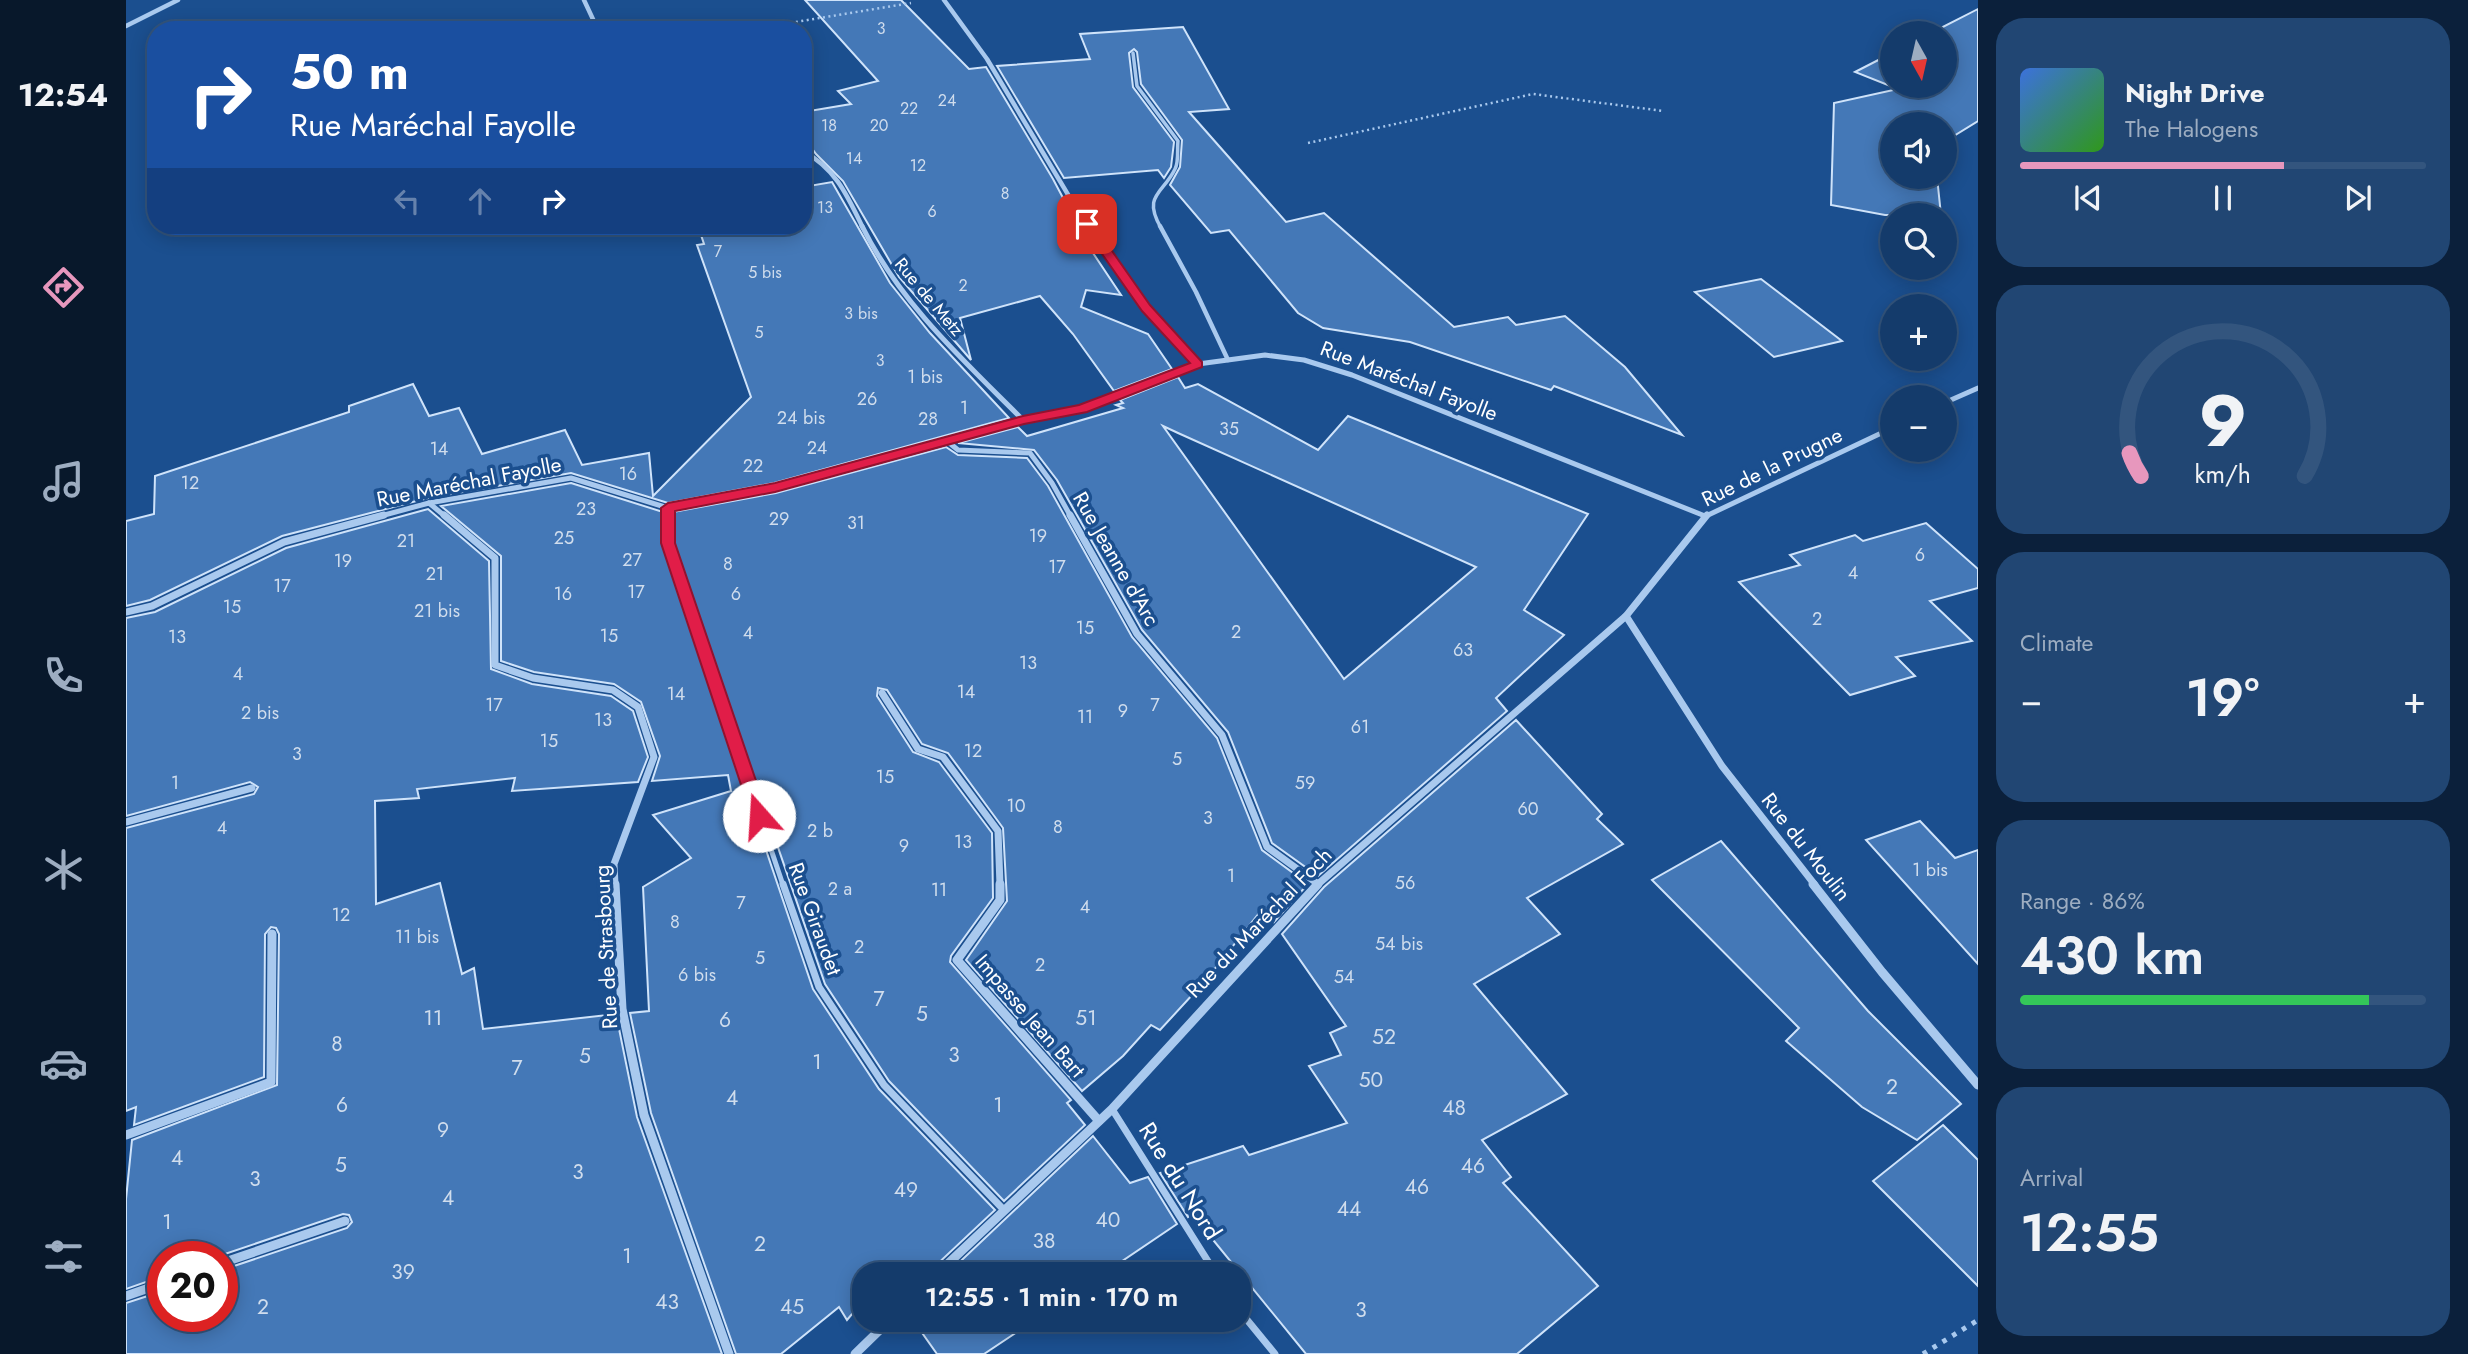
<!DOCTYPE html>
<html lang="en">
<head>
<meta charset="utf-8">
<style>
	:root { --surface:#143b6b; --page:#214673; --text:#f1f3f6; --muted:#9dadc1; --line:#33557e; --accent:#e797bd }
	body { margin:0; font-family:Jost,sans-serif; background:var(--page); color:var(--text); height:100vh; display:flex; flex-direction:column; font-size:26px; white-space:nowrap }
	* { box-sizing:border-box; margin:0 }
	p { font-size:23px; color:var(--muted) }
	.icon { flex:none; width:38px; height:38px; fill:none; stroke:currentColor; stroke-width:2; stroke-linecap:round; stroke-linejoin:round }
	.map { position:relative; flex:1; overflow:hidden }
	.sheet { display:flex; flex-direction:column; gap:18px; padding:18px; background:#0b203b; width:490px }
	.sheet>* { flex:none }
	.guide { position:absolute; left:21px; top:21px; width:665px; height:214px; border-radius:28px; box-shadow:0 4px 18px #0003,0 0 0 2px var(--line); background:#1a4fa0; color:#fff; overflow:hidden }
	.needle { width:46px; rotate:172deg }
	.tools { position:absolute; left:1754px; top:21px; display:grid; gap:14px }
	.tools a { display:grid; place-items:center; width:77px; height:77px; border-radius:50%; background:var(--surface); box-shadow:0 4px 18px #0003,0 0 0 2px var(--line); font-size:35px }
	.speed { position:absolute; left:21px; top:1241px; display:flex; gap:14px; font-size:35px; font-weight:700; text-align:center }
	.speed>* { display:grid; place-content:center; width:91px; height:91px; border-radius:50%; background:var(--surface); box-shadow:0 4px 18px #0003,0 0 0 2px var(--line); line-height:1 }
	.speed .limit { border:10px solid #d22; background:#fff; color:#111 }
	.pin { position:absolute; display:grid; place-items:center; width:60px; height:60px; color:#fff; margin:-30px; border-radius:14px; box-shadow:0 4px 10px #0006 }
	.me { position:absolute; width:77px; margin:-38px; rotate:341deg; stroke-linejoin:round; filter:drop-shadow(0 0 5px #0008) }
	.turn { display:flex; align-items:center; gap:24px; height:147px; padding:0 28px; font-size:32px }
	.turn .icon { width:91px; height:91px; stroke-width:2.5 }
	.turn b { display:block; font-size:49px; line-height:60px }
	.lanes { display:flex; align-items:center; height:66px; padding:0 28px; background:#0003; justify-content:center; gap:35px; direction:ltr }
	.lanes .off { opacity:.35 }
	.big { font-size:52px; font-weight:600; line-height:1.1 }
	.sheet .tile { flex:1; display:flex; flex-direction:column; justify-content:center; gap:10px; min-width:0; padding:0 24px; border-radius:28px; background:var(--page) }
	.sheet .dial { align-items:center; gap:0 }
	.dial svg { height:182px; overflow:visible; fill:none; stroke:var(--line); stroke-width:7; stroke-linecap:round; text-anchor:middle }
	.dial text { fill:var(--text); stroke:none }
	.song { display:flex; align-items:center; gap:21px }
	.cover { width:84px; height:84px; border-radius:10px; background:linear-gradient(135deg,hsl(220 70% 55%),hsl(110 70% 35%)) }
	.played { height:7px; border-radius:4px; background:linear-gradient(90deg,var(--accent) 65%,var(--line) 65%) }
	.keys { display:flex; justify-content:space-around; direction:ltr }
	.heat { display:flex; justify-content:space-between; align-items:center; font-size:38px; direction:ltr }
	.charge { height:10px; border-radius:5px; background:linear-gradient(90deg,#34c759 86%,var(--line) 0) }
	.trip { position:absolute; left:726px; top:1262px; width:399px; height:70px; border-radius:28px; background:var(--surface); box-shadow:0 4px 18px #0003,0 0 0 2px var(--line); font-weight:600; line-height:70px; text-align:center }
	main { display:flex; flex:1; min-height:0 }
	.dock { display:flex; flex-direction:column; width:126px; justify-content:space-around; align-items:center; background:#08182b; color:var(--muted) }
	.dock .icon { width:49px; height:49px }
	.dock .active { color:var(--accent) }
	.dock b { font-size:32px; color:var(--text) }
	.map>svg:first-child { display:block }
	.building { fill:#4478b7; stroke:#cfe3fa; stroke-width:2; fill-rule:evenodd }
	.lines { fill:none; stroke-linecap:round; stroke-linejoin:round }
	.path-far1 { stroke:#a9c9ee; stroke-width:2.5; stroke-dasharray:2 3.5; stroke-linecap:butt }
	.path { stroke:#a9c9ee; stroke-width:5; stroke-dasharray:4.5 7; stroke-linecap:butt }
	.lane-far3 { stroke:#a9c9ee; stroke-width:3.5 }
	.lane-far2 { stroke:#a9c9ee; stroke-width:4.5 }
	.lane-far1 { stroke:#a9c9ee; stroke-width:5 }
	.lane { stroke:#a9c9ee; stroke-width:7 }
	.street-far3 { stroke:#a9c9ee; stroke-width:4.5 }
	.street-far2 { stroke:#a9c9ee; stroke-width:5 }
	.street-far1 { stroke:#a9c9ee; stroke-width:7 }
	.street { stroke:#a9c9ee; stroke-width:9 }
	.route { fill:#e11d48; stroke:#92132f; stroke-width:2 }
	.labels { text-anchor:middle; stroke-width:7; stroke-linejoin:round; paint-order:stroke }
	.far-number-label { font-size:16px; fill:#d0dded }
	.far-street-label { font-size:18px; fill:#fff; stroke:#1b4f8f }
	.number-label { font-size:18px; fill:#d0dded }
	.street-label { font-size:21px; fill:#fff; stroke:#1b4f8f }
	.near-number-label { font-size:21px; fill:#d0dded }
	.near-street-label { font-size:24px; fill:#fff; stroke:#1b4f8f }
</style>
</head>
<body>
<main>
<nav class="dock">
<b>12:54</b>
<svg class="icon active" aria-label="directions" viewBox="0 0 24 24"><path d="M12 3l9 9-9 9-9-9zM9 14v-3h6M13 9l2 2-2 2"/></svg>
<svg class="icon" aria-label="music" viewBox="0 0 24 24"><path d="M9 18V5l10-2v13"/><circle cx="6" cy="18" r="3"/><circle cx="16" cy="16" r="3"/></svg>
<svg class="icon" aria-label="phone" viewBox="0 0 24 24"><path d="M5 4h4l2 5-3 2q2 4 5 5l2-3 5 2v4C11 20 4 13 5 4z"/></svg>
<svg class="icon" aria-label="climate" viewBox="0 0 24 24"><path d="M12 3v18M4 7l16 10M4 17L20 7"/></svg>
<svg class="icon" aria-label="car" viewBox="0 0 24 24"><path d="M5 17H2v-5l4-1 3-4h7l3 4 3 1v5h-3M9 17h6M6 11h13"/><circle cx="7" cy="17" r="2"/><circle cx="17" cy="17" r="2"/></svg>
<svg class="icon" aria-label="filters" viewBox="0 0 24 24"><path d="M4 7h16M4 17h16"/><circle cx="9" cy="7" r="2"/><circle cx="15" cy="17" r="2"/></svg>
</nav>
<div class="map">
<svg width="1852" height="1354" viewBox="0 0 1852 1354">
	<rect width="100%" height="100%" fill="#1b4f8f"/>
	<g class="building">
		<polygon points="679,0 775,0 843,69 860,67 927,179 963,247 995,295 960,290 955,307 1022,334 1046,369 988,391 947,334 914,296 834,318 845,360 773,277 717,181 690,154 677,136 677,112 725,104 712,91 752,81"/>
		<polygon points="1852,9 1852,121 1818,142 1818,124 1766,124 1766,177 1811,177 1815,215 1759,215 1705,205 1708,103 1772,89 1729,72 1766,53 1766,86 1818,86 1818,33 1805,33"/>
		<polygon points="1057,27 1103,109 1063,112 1160,222 1198,213 1328,327 1382,317 1390,325 1439,316 1499,367 1556,435 1428,386 1425,390 1284,342 1197,328 1172,313 1103,230 1085,233 1044,185 1054,167 1056,140 1015,84 1011,52 1008,49 1003,53 1007,87 1048,142 1045,167 1038,178 1032,170 938,178 871,66 964,59 954,34"/>
		<polygon points="706,182 764,283 804,333 883,418 648,483 542,503 445,473 302,498 156,536 24,600 0,606 0,521 28,514 29,476 223,412 223,406 287,384 303,416 333,408 356,454 439,430 456,465 523,453 527,496 625,397 571,245 578,244 572,226 677,226 677,187"/>
		<polygon points="1635,279 1716,341 1648,357 1569,292"/>
		<path d="M1052,377L1059,388L1072,384L1192,450L1222,416L1462,514L1398,610L1438,635L1370,698L1381,711L1192,876L1146,843L1102,732L1016,630L931,480L908,450L832,443L892,427L901,436L997,408L990,405L997,403L994,400ZM1037,426L1052,433L1350,567L1218,679Z"/>
		<polygon points="820,447 832,455 901,458 922,486 1006,637 1091,738 1136,850 1182,884 1148,922 1138,907 1079,981 1034,1030 1025,1025 997,1056 956,1091 840,960 881,901 877,828 822,753 796,744 761,690 752,688 751,696 787,752 813,762 866,833 867,898 825,956 824,962 945,1100 941,1103 959,1125 878,1201 763,1081 699,984 547,542 547,512 650,493"/>
		<polygon points="445,483 537,512 537,545 687,989 753,1089 869,1210 806,1269 804,1274 738,1274 738,1300 721,1320 713,1307 655,1354 610,1354 525,1113 504,1013 523,1011 517,887 565,858 527,815 605,791 602,775 526,781 534,756 515,702 488,684 408,672 375,661 375,556 315,506"/>
		<polygon points="302,509 363,561 365,669 406,684 485,696 507,711 522,757 512,782 386,791 389,778 291,789 293,798 249,801 250,904 314,883 336,974 348,968 357,1029 490,1014 511,1117 596,1354 0,1354 0,1303 37,1291 37,1316 96,1316 96,1270 221,1228 226,1222 223,1215 217,1214 93,1256 37,1256 37,1276 0,1289 0,1199 6,1140 151,1085 153,934 150,928 145,927 139,934 138,1077 8,1125 10,1107 0,1111 0,828 128,794 132,787 124,782 0,816 0,618 29,612 160,548"/>
		<polygon points="1800,523 1852,569 1852,588 1804,601 1846,641 1770,657 1789,676 1724,695 1613,582 1674,565 1664,555 1729,535 1737,541"/>
		<polygon points="1390,720 1476,814 1471,819 1497,844 1401,898 1434,934 1348,984 1441,1094 1356,1140 1385,1177 1377,1183 1472,1286 1391,1354 1180,1354 1066,1214 1062,1217 1034,1173 1117,1146 1123,1155 1221,1123 1183,1066 1215,1055 1204,1033 1220,1026 1156,934 1198,887"/>
		<polygon points="1794,821 1829,858 1852,850 1852,964 1740,840"/>
		<polygon points="1595,841 1742,1011 1835,1104 1791,1140 1736,1107 1660,1041 1673,1028 1526,880"/>
		<polygon points="1817,1125 1852,1160 1852,1286 1747,1181"/>
		<polygon points="967,1136 1004,1183 1022,1177 1051,1224 977,1274 821,1274"/>
		<polygon points="787,1320 909,1320 858,1354 811,1354"/>
	</g>
	<g class="lines">
		<g class="path-far1">
			<polyline points="621,30 785,3"/>
			<polyline points="1182,143 1407,94 1537,111"/>
		</g>
		<polyline class="path" points="1797,1354 1852,1320"/>
		<path class="lane-far3" d="M1007,53L1011,86L1052,141C1051,149 1053,162 1049,169C1037,194 1016,195 1035,228"/>
		<g class="lane-far2">
			<polyline points="1034,226 1070,292 1102,360"/>
			<polyline points="542,508 542,517"/>
		</g>
		<polyline class="lane-far1" points="542,515 542,543 657,885"/>
		<g class="lane">
			<polyline points="657,884 693,987 758,1085 877,1209"/>
			<polyline points="986,1109 1090,1274"/>
			<polyline points="1113,1310 1149,1354"/>
		</g>
		<g class="street-far3">
			<polyline points="458,0 472,30"/>
			<polyline points="818,0 861,59 962,228"/>
			<polyline points="0,26 52,0"/>
			<path d="M677,151C710,169 721,195 737,228"/>
		</g>
		<g class="street-far2">
			<path d="M736,226C774,303 837,360 897,420"/>
			<polyline points="961,226 1008,291 1072,364"/>
			<polyline points="1818,403 1852,388"/>
			<polyline points="821,441 832,450 904,453 926,483 945,517"/>
			<polyline points="303,503 320,517"/>
			<polyline points="251,517 303,503 445,478 542,508 649,488 897,420 956,409 1072,364 1139,355 1178,360 1226,375 1579,516"/>
			<polyline points="1578,517 1766,428"/>
		</g>
		<g class="street-far1">
			<polyline points="318,515 369,558 369,665 407,678 487,690 512,707 528,757 488,864 489,885"/>
			<polyline points="944,515 1011,634 1096,735 1141,847 1192,884"/>
			<polyline points="0,612 26,606 158,542 258,515"/>
			<polyline points="1500,616 1596,766 1689,885"/>
			<polyline points="756,693 792,749 817,757 872,831 874,885"/>
			<polyline points="0,822 126,788"/>
			<polyline points="1191,885 1500,616 1581,515"/>
		</g>
		<g class="street">
			<polyline points="489,884 496,1009 518,1115 603,1354"/>
			<polyline points="874,884 874,900 831,960 973,1121"/>
			<polyline points="1687,884 1756,972 1852,1085"/>
			<polyline points="0,1135 145,1082 146,934"/>
			<polyline points="96,1263 219,1221"/>
			<polyline points="811,1274 986,1109 1192,884"/>
			<polyline points="0,1296 37,1283"/>
			<polyline points="729,1354 764,1320"/>
		</g>
	</g>
	<polygon class="route" points="957,221 965,221 1024,305 1076,362 1076,367 961,412 898,424 649,492 549,511 549,543 642,816 639,821 633,823 627,821 535,543 535,508 542,503 649,483 897,416 953,405 1064,363 1016,311 955,224"/>
	<g class="labels">
		<g class="far-number-label">
			<text x="755" y="34">3</text>
			<text x="821" y="106">24</text>
			<text x="783" y="114">22</text>
			<text x="703" y="131">18</text>
			<text x="753" y="131">20</text>
			<text x="728" y="164">14</text>
			<text x="792" y="171">12</text>
			<text x="879" y="199">8</text>
			<text x="699" y="213">13</text>
			<text x="806" y="217">6</text>
			<text x="592" y="257">7</text>
			<text x="639" y="278">5 bis</text>
			<text x="837" y="291">2</text>
			<text x="735" y="319">3 bis</text>
			<text x="633" y="338">5</text>
			<text x="754" y="366">3</text>
		</g>
		<g class="far-street-label">
			<text transform="translate(803 297) rotate(50)" y="6">Rue de Metz</text>
		</g>
		<g class="number-label">
			<text x="799" y="383">1 bis</text>
			<text x="741" y="405">26</text>
			<text x="838" y="414">1</text>
			<text x="675" y="424">24 bis</text>
			<text x="802" y="425">28</text>
			<text x="1103" y="435">35</text>
			<text x="691" y="454">24</text>
			<text x="313" y="455">14</text>
			<text x="627" y="472">22</text>
			<text x="502" y="480">16</text>
			<text x="64" y="489">12</text>
			<text x="460" y="515">23</text>
			<text x="653" y="525">29</text>
			<text x="730" y="529">31</text>
			<text x="912" y="542">19</text>
			<text x="438" y="544">25</text>
			<text x="280" y="547">21</text>
			<text x="1794" y="561">6</text>
			<text x="506" y="566">27</text>
			<text x="217" y="567">19</text>
			<text x="602" y="570">8</text>
			<text x="931" y="573">17</text>
			<text x="1727" y="579">4</text>
			<text x="309" y="580">21</text>
			<text x="156" y="592">17</text>
			<text x="510" y="598">17</text>
			<text x="437" y="600">16</text>
			<text x="610" y="600">6</text>
			<text x="106" y="613">15</text>
			<text x="311" y="617">21 bis</text>
			<text x="1691" y="625">2</text>
			<text x="959" y="634">15</text>
			<text x="1110" y="638">2</text>
			<text x="622" y="639">4</text>
			<text x="483" y="642">15</text>
			<text x="51" y="643">13</text>
			<text x="1337" y="656">63</text>
			<text x="902" y="669">13</text>
			<text x="112" y="680">4</text>
			<text x="840" y="698">14</text>
			<text x="550" y="700">14</text>
			<text x="368" y="711">17</text>
			<text x="1029" y="711">7</text>
			<text x="997" y="717">9</text>
			<text x="134" y="719">2 bis</text>
			<text x="959" y="723">11</text>
			<text x="477" y="726">13</text>
			<text x="1234" y="733">61</text>
			<text x="423" y="747">15</text>
			<text x="847" y="757">12</text>
			<text x="171" y="760">3</text>
			<text x="1051" y="765">5</text>
			<text x="759" y="783">15</text>
			<text x="49" y="789">1</text>
			<text x="1179" y="789">59</text>
			<text x="890" y="812">10</text>
			<text x="1402" y="815">60</text>
			<text x="1082" y="824">3</text>
			<text x="932" y="833">8</text>
			<text x="96" y="834">4</text>
			<text x="694" y="837">2 b</text>
			<text x="837" y="848">13</text>
			<text x="778" y="852">9</text>
			<text x="1804" y="876">1 bis</text>
			<text x="1105" y="882">1</text>
			<text x="1279" y="889">56</text>
			<text x="714" y="895">2 a</text>
			<text x="813" y="896">11</text>
			<text x="615" y="909">7</text>
			<text x="959" y="913">4</text>
			<text x="215" y="921">12</text>
			<text x="549" y="928">8</text>
			<text x="291" y="943">11 bis</text>
			<text x="1273" y="950">54 bis</text>
			<text x="733" y="953">2</text>
			<text x="634" y="964">5</text>
			<text x="914" y="971">2</text>
			<text x="571" y="981">6 bis</text>
			<text x="1218" y="983">54</text>
		</g>
		<g class="street-label">
			<text transform="translate(1283 381) rotate(21)" y="7">Rue Maréchal Fayolle</text>
			<text transform="translate(1646 467) rotate(-26)" y="7">Rue de la Prugne</text>
			<text transform="translate(343 482) rotate(-11)" y="7">Rue Maréchal Fayolle</text>
			<text transform="translate(990 559) rotate(60)" y="7">Rue Jeanne d'Arc</text>
			<text transform="translate(1680 847) rotate(52)" y="7">Rue du Moulin</text>
			<text transform="translate(689 919) rotate(70)" y="7">Rue Giraudet</text>
			<text transform="translate(1133 923) rotate(-46)" y="7">Rue du Maréchal Foch</text>
			<text transform="translate(480 947) rotate(-93)" y="7">Rue de Strasbourg</text>
			<text transform="translate(904 1016) rotate(49)" y="7">Impasse Jean Bart</text>
		</g>
		<g class="near-number-label">
			<text x="753" y="1006">7</text>
			<text x="796" y="1021">5</text>
			<text x="307" y="1025">11</text>
			<text x="960" y="1025">51</text>
			<text x="599" y="1027">6</text>
			<text x="1258" y="1044">52</text>
			<text x="211" y="1051">8</text>
			<text x="828" y="1062">3</text>
			<text x="459" y="1063">5</text>
			<text x="691" y="1069">1</text>
			<text x="391" y="1075">7</text>
			<text x="1245" y="1087">50</text>
			<text x="1766" y="1094">2</text>
			<text x="606" y="1105">4</text>
			<text x="216" y="1112">6</text>
			<text x="872" y="1112">1</text>
			<text x="1328" y="1115">48</text>
			<text x="317" y="1137">9</text>
			<text x="51" y="1165">4</text>
			<text x="215" y="1172">5</text>
			<text x="1347" y="1173">46</text>
			<text x="452" y="1179">3</text>
			<text x="129" y="1186">3</text>
			<text x="1291" y="1194">46</text>
			<text x="780" y="1197">49</text>
			<text x="322" y="1205">4</text>
			<text x="1223" y="1216">44</text>
			<text x="982" y="1227">40</text>
			<text x="41" y="1229">1</text>
			<text x="918" y="1248">38</text>
			<text x="634" y="1251">2</text>
			<text x="501" y="1263">1</text>
			<text x="277" y="1279">39</text>
			<text x="541" y="1309">43</text>
			<text x="137" y="1314">2</text>
			<text x="666" y="1314">45</text>
			<text x="1235" y="1317">3</text>
		</g>
		<g class="near-street-label">
			<text transform="translate(1054 1181) rotate(58)" y="8">Rue du Nord</text>
		</g>
	</g>
</svg>
<div class="tools">
<a><svg class="needle" viewBox="-14 -14 28 28"><path d="M0-13l5 13h-10z" fill="#e53935"/><path d="M0 13l5-13h-10z" fill="#9dadc1"/></svg></a>
<a><svg class="icon" aria-label="sound" viewBox="0 0 24 24"><path d="M4 9h4l5-4v14l-5-4H4zM17 9q2 3 0 6"/></svg></a>
<a><svg class="icon" aria-label="search" viewBox="0 0 24 24"><circle cx="10" cy="10" r="6"/><path d="M15 15l6 6"/></svg></a>
<a>+</a>
<a>−</a>
</div>
<div class="speed"><div class="limit">20</div></div>
<div class="pin" style="left:961px;top:224px;background:#d93025"><svg class="icon" aria-label="arrive" viewBox="0 0 24 24"><path d="M6 21V4h12l-3 4 3 4H6"/></svg></div>
<svg class="me" style="left:633px;top:816px" viewBox="-20 -20 40 40"><circle r="19" fill="#fff"/><path d="M0-13L10 11 0 6-10 11z" fill="#e11d48"/></svg>
<div class="trip">12:55 · 1 min · 170 m</div>
<div class="guide">
<div class="turn"><svg class="icon" aria-label="right" viewBox="0 0 24 24"><path d="M7 20v-9h11M14 6l5 5-5 5"/></svg><div><b>50 m</b>Rue Maréchal Fayolle</div></div>
<div class="lanes"><svg class="icon off" aria-label="left" viewBox="0 0 24 24"><path d="M17 20v-9H6M10 6l-5 5 5 5"/></svg><svg class="icon off" aria-label="ahead" viewBox="0 0 24 24"><path d="M12 20V5M6 11l6-6 6 6"/></svg><svg class="icon" aria-label="right" viewBox="0 0 24 24"><path d="M7 20v-9h11M14 6l5 5-5 5"/></svg></div>
</div>
</div>
<section class="sheet">
<div class="tile">
<div class="song"><i class="cover"></i><div><b>Night Drive</b><p>The Halogens</p></div></div>
<div class="played"></div>
<div class="keys"><svg class="icon" aria-label="previous" viewBox="0 0 24 24"><path d="M18 5L8 12l10 7zM5 5v14"/></svg><svg class="icon" aria-label="pause" viewBox="0 0 24 24"><path d="M8 5v14M16 5v14"/></svg><svg class="icon" aria-label="next" viewBox="0 0 24 24"><path d="M6 5l10 7-10 7zM19 5v14"/></svg></div>
</div>
<div class="tile dial"><svg viewBox="0 0 100 80">
<path d="M14 69A42 42 0 1 1 86 69"/>
<path d="M14 69A42 42 0 0 1 9 59" stroke="#e797bd"/>
<text x="50" y="56" font-size="32" font-weight="700">9</text>
<text x="50" y="72" font-size="11">km/h</text>
</svg></div>
<div class="tile"><p>Climate</p>
<div class="heat"><a>−</a><b class="big">19°</b><a>+</a></div>
</div>
<div class="tile"><p>Range · 86%</p><b class="big">430 km</b><div class="charge"></div></div>
<div class="tile"><p>Arrival</p><b class="big">12:55</b></div>
</section>
</main>
</body>
</html>
